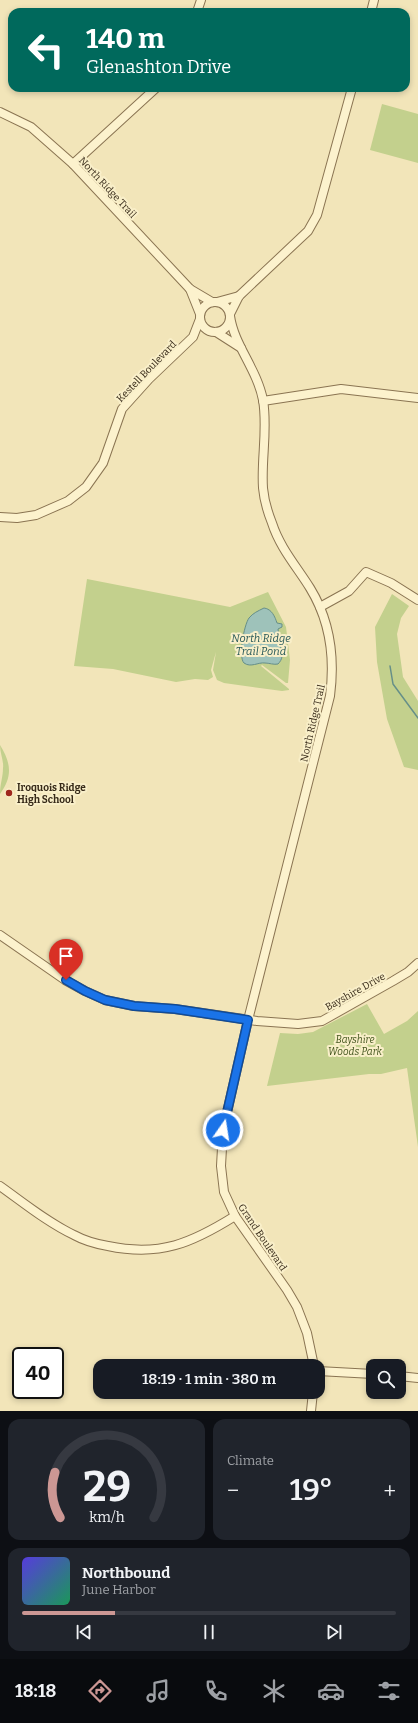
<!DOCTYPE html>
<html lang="en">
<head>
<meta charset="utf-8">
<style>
	:root { --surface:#171b24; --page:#20242c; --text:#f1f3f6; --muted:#9ea1a6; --line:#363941; --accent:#cc9794 }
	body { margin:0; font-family:Bitter,serif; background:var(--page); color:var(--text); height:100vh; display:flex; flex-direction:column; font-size:15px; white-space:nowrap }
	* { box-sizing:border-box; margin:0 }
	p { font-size:13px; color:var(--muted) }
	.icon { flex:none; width:22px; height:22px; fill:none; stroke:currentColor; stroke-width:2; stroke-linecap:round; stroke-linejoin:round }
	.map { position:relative; height:1411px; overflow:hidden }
	.sheet { display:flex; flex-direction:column; gap:8px; padding:8px; background:#0d0f14; flex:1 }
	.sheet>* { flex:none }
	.hud { position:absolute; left:8px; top:8px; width:402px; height:84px; border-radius:12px; box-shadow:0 2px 6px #0003; background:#00695c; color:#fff; overflow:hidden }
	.buttons { position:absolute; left:366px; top:1359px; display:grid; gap:8px }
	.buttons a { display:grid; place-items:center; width:40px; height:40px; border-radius:8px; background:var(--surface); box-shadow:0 2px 6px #0003; font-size:20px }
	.speed { position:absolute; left:12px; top:1347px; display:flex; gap:8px; font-size:20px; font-weight:700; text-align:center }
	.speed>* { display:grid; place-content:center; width:52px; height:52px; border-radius:50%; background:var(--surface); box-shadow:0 2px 6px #0003; line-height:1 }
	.speed .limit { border:2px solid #111; border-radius:6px; background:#fff; color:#111 }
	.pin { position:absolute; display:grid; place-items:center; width:34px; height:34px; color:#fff; margin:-41px -17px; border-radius:50% 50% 50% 0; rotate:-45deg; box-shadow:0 0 4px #0007 }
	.pin .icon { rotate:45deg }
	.me { position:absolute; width:44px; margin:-22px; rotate:13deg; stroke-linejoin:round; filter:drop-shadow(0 0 3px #0008) }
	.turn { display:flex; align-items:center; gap:14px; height:84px; padding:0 12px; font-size:18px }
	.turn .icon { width:52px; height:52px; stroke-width:2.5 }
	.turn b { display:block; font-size:28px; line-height:34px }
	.big { font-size:30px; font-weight:600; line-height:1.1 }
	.sheet .card { flex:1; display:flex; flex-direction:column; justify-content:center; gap:6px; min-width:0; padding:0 14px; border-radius:12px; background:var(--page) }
	.sheet .dial { align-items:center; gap:0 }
	.dial svg { height:104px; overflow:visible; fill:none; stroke:var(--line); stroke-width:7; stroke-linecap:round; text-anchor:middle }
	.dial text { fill:var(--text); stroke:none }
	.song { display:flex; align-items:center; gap:12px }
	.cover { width:48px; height:48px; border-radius:6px; background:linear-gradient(135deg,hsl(250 70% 55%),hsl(150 70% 35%)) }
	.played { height:4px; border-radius:2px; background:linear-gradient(90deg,var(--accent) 25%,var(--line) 25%) }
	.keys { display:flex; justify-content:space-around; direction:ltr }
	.heat { display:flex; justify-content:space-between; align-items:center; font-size:22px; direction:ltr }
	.sheet .tiles { flex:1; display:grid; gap:8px; grid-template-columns:1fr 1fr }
	.card:last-child { grid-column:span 2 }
	.trip { position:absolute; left:93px; top:1359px; width:232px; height:40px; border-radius:12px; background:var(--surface); box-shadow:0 2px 6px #0003; font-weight:600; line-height:40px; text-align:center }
	.menu { display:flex; height:64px; justify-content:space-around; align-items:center; background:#090b0e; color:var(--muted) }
	.menu .icon { width:28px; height:28px }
	.menu .active { color:var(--accent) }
	.menu b { font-size:18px; color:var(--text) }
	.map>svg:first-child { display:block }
	.green { fill:#c3d08d; fill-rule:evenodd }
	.water { fill:#9ec2ba; stroke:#668f88 }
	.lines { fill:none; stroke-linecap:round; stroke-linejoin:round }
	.stream { stroke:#668f88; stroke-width:1.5 }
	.tertiary-casing { stroke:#8a7452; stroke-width:10 }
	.tertiary { stroke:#fcf2cd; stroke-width:8 }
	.route-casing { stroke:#114b97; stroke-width:10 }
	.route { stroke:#1a73e8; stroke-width:7 }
	.poi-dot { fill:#9e261d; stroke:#f9efc9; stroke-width:1.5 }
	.labels { text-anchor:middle; stroke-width:4; stroke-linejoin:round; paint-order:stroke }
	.street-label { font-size:10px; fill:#372a19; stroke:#f9efc9 }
	.poi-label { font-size:10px; font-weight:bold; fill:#372a19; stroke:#f9efc9; text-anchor:start }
	.park-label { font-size:10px; font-style:italic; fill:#43551e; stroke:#f9efc9 }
	.water-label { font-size:11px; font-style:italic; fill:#275858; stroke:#f9efc9 }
</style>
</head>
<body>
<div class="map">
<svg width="418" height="1411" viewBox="0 0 418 1411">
	<rect width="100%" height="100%" fill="#f2e5b9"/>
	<g class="green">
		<polygon points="382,104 418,114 418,163 370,150"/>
		<path d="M87,579L230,607L268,592L286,627L290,660L288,683H286L262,665L261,666L289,689V690L282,691L224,683L217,680L213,670L216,652L211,670L213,677L208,680L195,679L176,682L113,669L74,666ZM264,608C269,609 273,613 275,618C277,622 283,658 281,660C277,666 269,663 263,663L249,618Z"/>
		<polygon points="392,594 409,606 401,618 397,634 403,677 418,701 418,770 404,767 387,719 377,662 375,627"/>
		<path d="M0,745C11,763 13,776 0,794C0,784 3,777 3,768C4,761 0,754 0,745Z"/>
		<polygon points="367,1004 384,1034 407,1021 418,1011 418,1147 407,1068 381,1074 369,1074 267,1086 280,1033 298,1034 313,1032"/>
	</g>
	<path class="water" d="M264,608C272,609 275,617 277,623L282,624V627L278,629L282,656C282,659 280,662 278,664C274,665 269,663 265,663C258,662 251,668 244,663C238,657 244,625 249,618C253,613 258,611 264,608Z"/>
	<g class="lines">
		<polyline class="stream" points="390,666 393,684 418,718"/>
		<g class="tertiary-casing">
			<g id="tertiary">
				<polyline points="197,12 201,0"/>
				<polyline points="371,12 374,0"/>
				<polyline points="0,112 31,127 73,164 190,289 212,302"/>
				<polyline points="73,164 156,88"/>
				<polyline points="190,289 200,314"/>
				<polyline points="217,302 239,296"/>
				<circle cx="215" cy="317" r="15"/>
				<polyline points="230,314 239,296 308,231 317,215 352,88"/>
				<path d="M230,316C234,345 257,369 263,400C268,429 261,459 263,488C264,499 268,513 272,523C280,548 297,567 310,588C331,622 335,658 330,696L248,1020L223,1130L221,1166L224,1192L235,1216L287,1290L297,1307L307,1333L314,1366"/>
				<polyline points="216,332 241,348"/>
				<polyline points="263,401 341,389 418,398"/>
				<polyline points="0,517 17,518 36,515 68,501 86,487 103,463 122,409 149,379 193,337 200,319"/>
				<polyline points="320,607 349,591 366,572 391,583 418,600"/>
				<polyline points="0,935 65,980 85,991 105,1000 134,1006 175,1009 257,1021 298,1024 322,1021 393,981 408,972 418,963"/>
				<path d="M0,1186C24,1203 47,1222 74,1235C85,1241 96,1244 108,1246C160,1257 192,1243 235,1216"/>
				<polyline points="318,1371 373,1374"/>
				<polyline points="399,1376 418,1378"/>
				<polyline points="311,1411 313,1392"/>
			</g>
		</g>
		<use href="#tertiary" class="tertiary"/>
	</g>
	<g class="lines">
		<g class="route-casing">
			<polyline id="route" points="66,980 85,991 105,1000 134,1006 175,1009 248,1020 223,1130"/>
		</g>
		<use href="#route" class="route"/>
	</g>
	<circle class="poi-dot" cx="9" cy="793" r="4"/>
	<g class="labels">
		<g class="street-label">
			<text transform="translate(108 187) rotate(47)" y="4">North Ridge Trail</text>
			<text transform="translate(146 371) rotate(-46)" y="4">Kestell Boulevard</text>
			<text transform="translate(312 723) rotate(-77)" y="4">North Ridge Trail</text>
			<text transform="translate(355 991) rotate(-29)" y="4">Bayshire Drive</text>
			<text transform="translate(263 1237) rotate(56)" y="4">Grand Boulevard</text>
		</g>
		<g class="poi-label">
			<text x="17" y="791">Iroquois Ridge<tspan x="17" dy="12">High School</tspan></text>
		</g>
		<g class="park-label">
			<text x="355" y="1043">Bayshire<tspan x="355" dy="12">Woods Park</tspan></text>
		</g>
		<g class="water-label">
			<text x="261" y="642">North Ridge<tspan x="261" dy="13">Trail Pond</tspan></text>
		</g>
	</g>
</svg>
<div class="buttons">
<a><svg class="icon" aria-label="search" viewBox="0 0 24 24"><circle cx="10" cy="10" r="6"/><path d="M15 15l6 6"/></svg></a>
</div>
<div class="speed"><div class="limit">40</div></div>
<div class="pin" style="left:66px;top:980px;background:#d93025"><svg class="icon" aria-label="arrive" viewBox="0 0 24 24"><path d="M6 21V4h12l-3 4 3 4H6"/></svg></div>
<svg class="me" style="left:223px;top:1130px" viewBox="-20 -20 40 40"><circle r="17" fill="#1a73e8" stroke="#fff" stroke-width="3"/><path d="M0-11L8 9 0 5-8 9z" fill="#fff"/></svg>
<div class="trip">18:19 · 1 min · 380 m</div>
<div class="hud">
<div class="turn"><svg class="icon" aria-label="left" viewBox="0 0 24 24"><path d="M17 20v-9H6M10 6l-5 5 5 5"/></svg><div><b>140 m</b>Glenashton Drive</div></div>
</div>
</div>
<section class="sheet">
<div class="tiles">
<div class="card dial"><svg viewBox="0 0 100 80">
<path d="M14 69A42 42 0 1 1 86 69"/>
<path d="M14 69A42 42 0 0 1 10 34" stroke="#cc9794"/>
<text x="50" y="56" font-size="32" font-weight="700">29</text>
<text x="50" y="72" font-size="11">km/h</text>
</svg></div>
<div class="card"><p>Climate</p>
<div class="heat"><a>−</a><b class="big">19°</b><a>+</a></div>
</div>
<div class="card">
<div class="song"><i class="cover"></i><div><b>Northbound</b><p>June Harbor</p></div></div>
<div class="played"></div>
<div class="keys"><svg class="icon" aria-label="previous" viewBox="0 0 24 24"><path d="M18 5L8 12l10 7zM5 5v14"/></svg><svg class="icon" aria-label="pause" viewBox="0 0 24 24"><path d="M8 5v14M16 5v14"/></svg><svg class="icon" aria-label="next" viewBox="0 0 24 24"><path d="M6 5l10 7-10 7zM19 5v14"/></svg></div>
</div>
</div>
</section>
<nav class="menu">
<b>18:18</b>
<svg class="icon active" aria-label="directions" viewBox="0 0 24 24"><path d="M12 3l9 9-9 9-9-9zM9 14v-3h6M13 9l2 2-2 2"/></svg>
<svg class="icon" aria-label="music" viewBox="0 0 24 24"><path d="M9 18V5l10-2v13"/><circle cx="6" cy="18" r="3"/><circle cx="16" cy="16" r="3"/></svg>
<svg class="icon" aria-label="phone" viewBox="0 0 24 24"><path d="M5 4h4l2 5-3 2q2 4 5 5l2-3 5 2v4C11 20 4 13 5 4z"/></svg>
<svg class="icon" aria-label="climate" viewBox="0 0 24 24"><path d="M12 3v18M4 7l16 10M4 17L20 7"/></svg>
<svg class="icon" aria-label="car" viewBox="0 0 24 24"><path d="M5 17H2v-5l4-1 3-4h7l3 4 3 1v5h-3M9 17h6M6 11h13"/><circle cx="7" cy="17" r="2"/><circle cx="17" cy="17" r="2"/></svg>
<svg class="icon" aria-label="filters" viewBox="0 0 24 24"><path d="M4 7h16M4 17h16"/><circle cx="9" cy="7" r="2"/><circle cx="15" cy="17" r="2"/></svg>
</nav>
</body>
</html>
